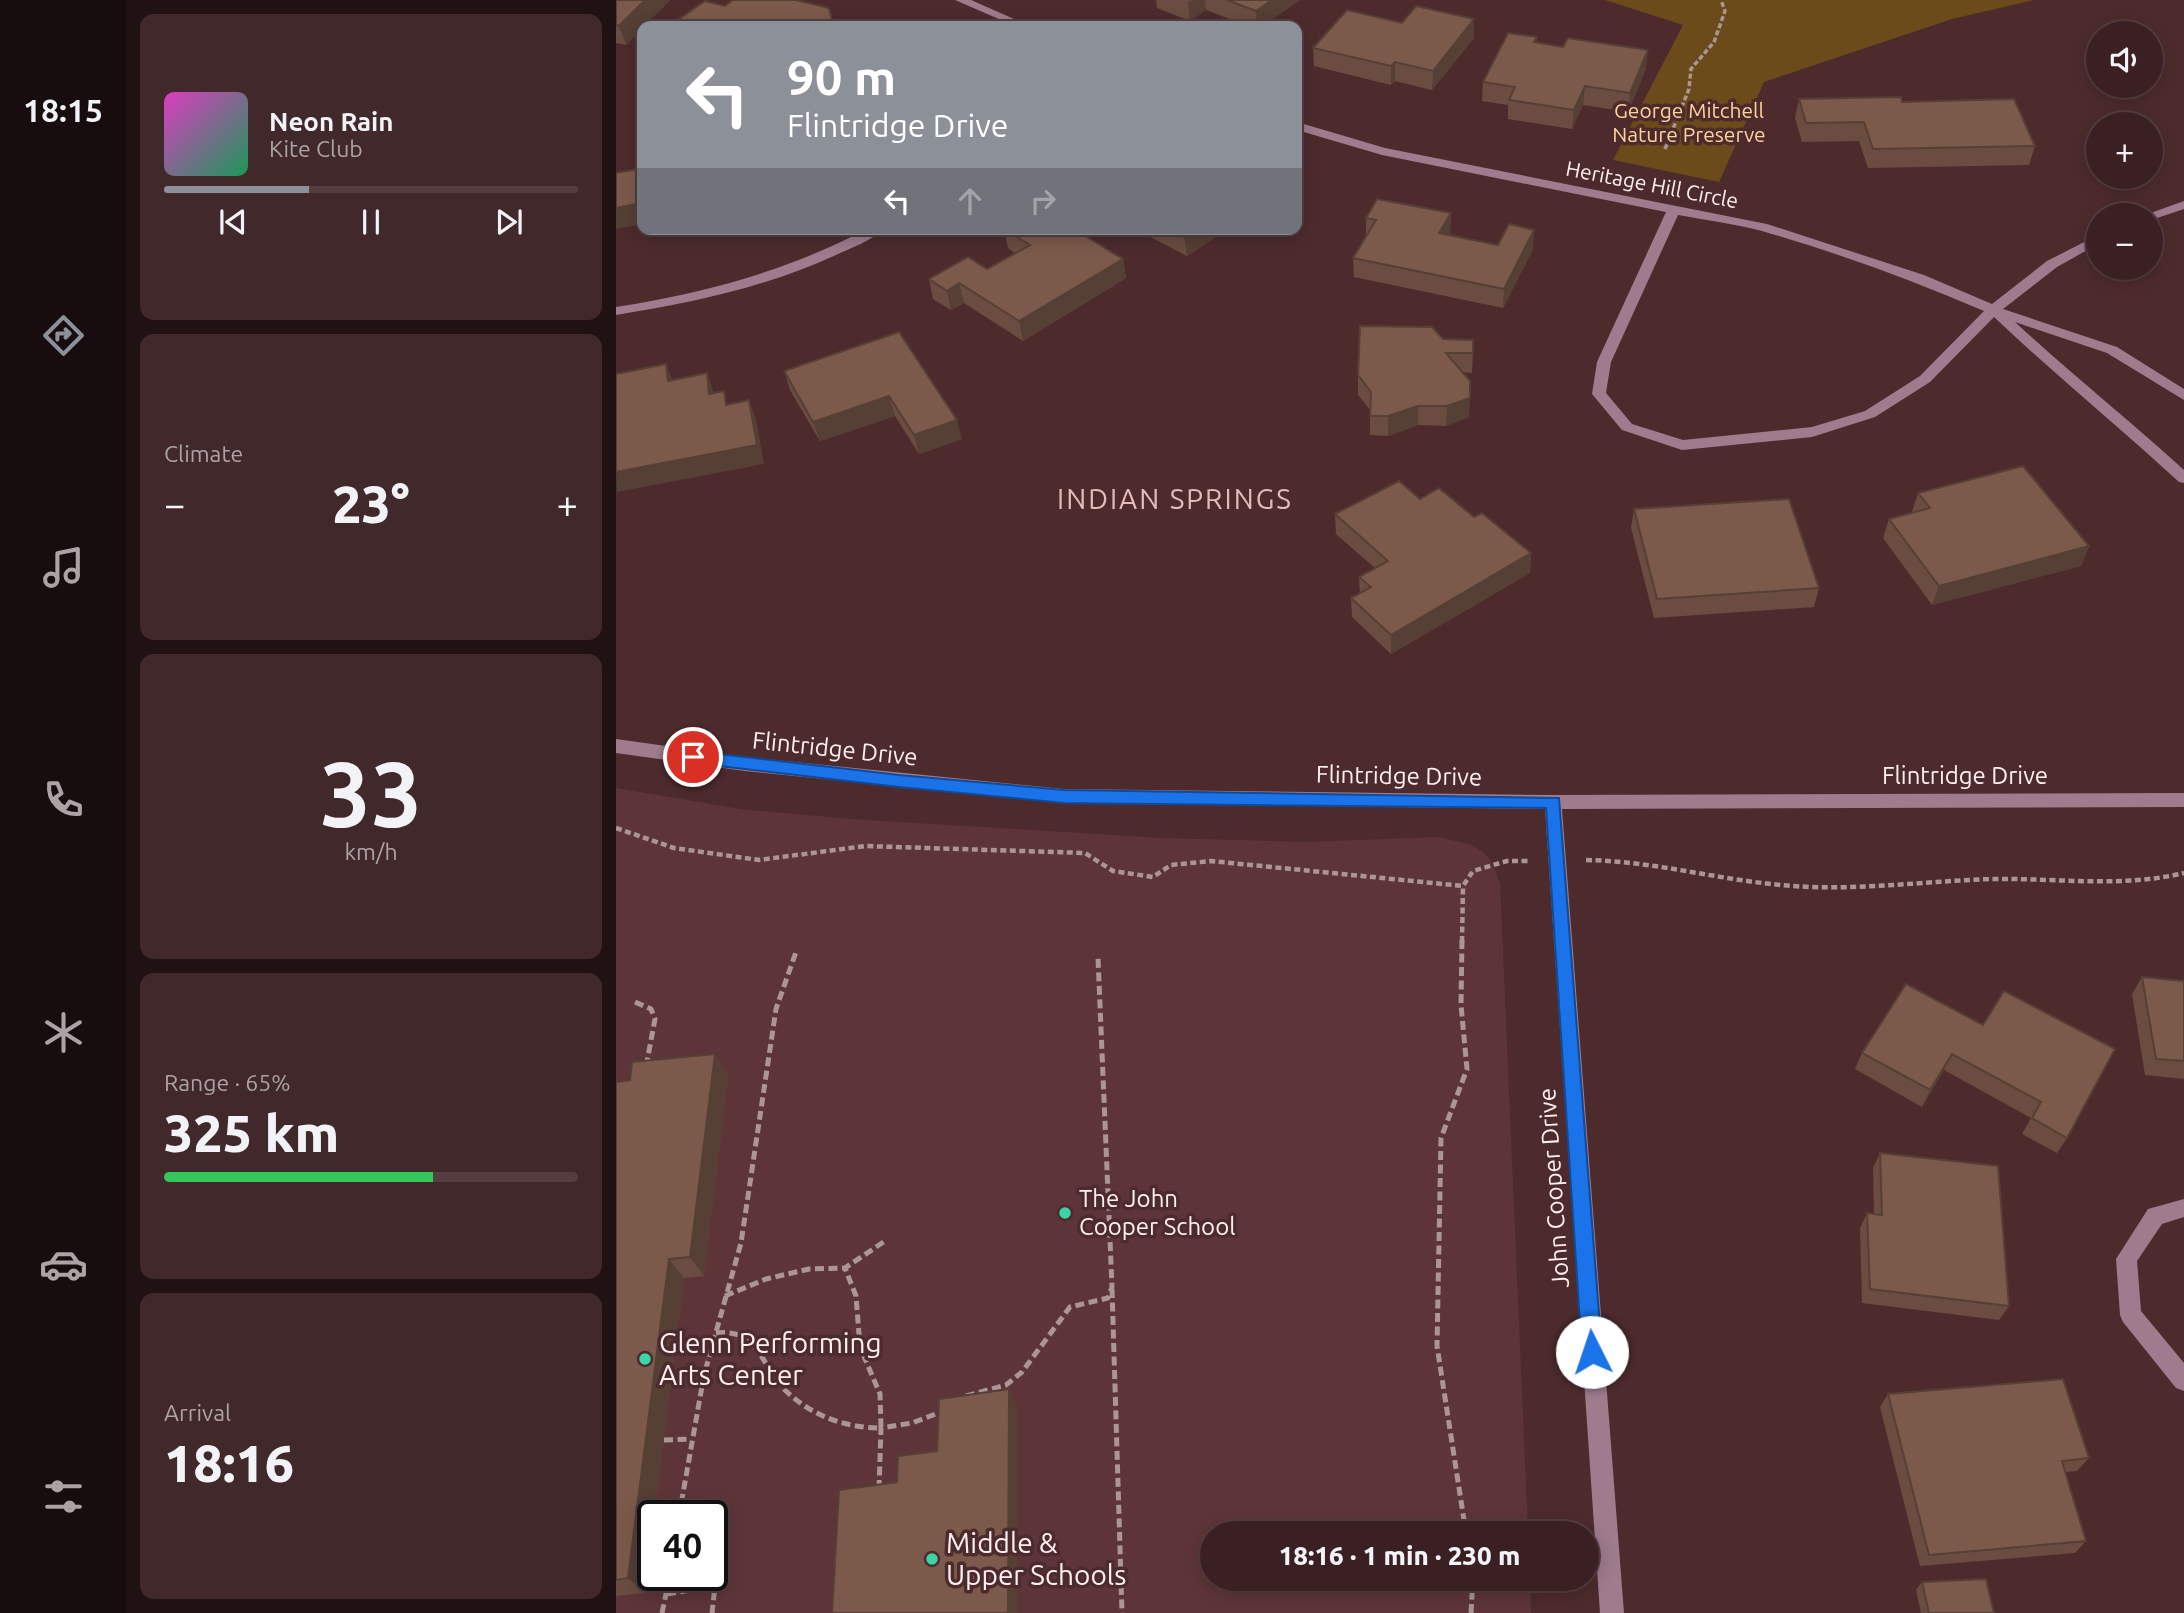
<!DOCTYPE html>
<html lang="en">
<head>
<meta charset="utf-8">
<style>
	:root { --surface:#3a2022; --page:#41282a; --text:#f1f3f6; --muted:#aba3a5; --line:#543e40; --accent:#8c9099 }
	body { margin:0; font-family:Ubuntu,sans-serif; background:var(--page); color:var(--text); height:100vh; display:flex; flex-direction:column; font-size:26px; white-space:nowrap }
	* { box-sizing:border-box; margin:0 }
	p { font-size:23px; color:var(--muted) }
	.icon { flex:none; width:38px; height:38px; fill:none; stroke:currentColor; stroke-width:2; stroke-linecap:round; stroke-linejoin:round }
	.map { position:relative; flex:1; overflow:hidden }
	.sheet { display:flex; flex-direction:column; gap:14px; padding:14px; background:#201213; width:490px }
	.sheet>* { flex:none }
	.hud { position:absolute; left:21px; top:21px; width:665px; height:214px; border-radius:14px; box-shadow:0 4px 18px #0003,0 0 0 2px var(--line); background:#8c9099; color:#fff; overflow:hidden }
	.buttons { position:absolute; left:1470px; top:21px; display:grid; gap:14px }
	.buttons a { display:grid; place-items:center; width:77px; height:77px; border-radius:50%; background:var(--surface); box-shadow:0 4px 18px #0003,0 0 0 2px var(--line); font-size:35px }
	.speed { position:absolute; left:21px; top:1500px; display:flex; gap:14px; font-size:35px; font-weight:700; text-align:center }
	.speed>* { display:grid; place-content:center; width:91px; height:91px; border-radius:50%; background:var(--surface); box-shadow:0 4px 18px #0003,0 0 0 2px var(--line); line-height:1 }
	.speed .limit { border:4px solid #111; border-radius:10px; background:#fff; color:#111 }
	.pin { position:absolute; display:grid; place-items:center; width:60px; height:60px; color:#fff; margin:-30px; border:4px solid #fff; border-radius:50%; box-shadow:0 2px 7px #0007 }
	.me { position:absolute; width:77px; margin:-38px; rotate:356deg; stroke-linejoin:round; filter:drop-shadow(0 0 5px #0008) }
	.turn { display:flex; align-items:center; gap:24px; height:147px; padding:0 35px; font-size:32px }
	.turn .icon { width:91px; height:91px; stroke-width:2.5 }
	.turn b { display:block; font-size:49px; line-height:60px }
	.lanes { display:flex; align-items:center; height:66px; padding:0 35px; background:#0003; justify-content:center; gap:35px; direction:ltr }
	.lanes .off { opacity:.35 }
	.big { font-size:52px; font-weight:800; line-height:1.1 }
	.sheet .card { flex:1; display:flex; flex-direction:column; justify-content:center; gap:10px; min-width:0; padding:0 24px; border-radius:14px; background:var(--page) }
	.sheet .dial { align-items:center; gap:0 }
	.dial b { font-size:91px; line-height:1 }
	.song { display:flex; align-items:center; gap:21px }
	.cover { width:84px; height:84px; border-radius:10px; background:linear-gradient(135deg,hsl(310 70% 55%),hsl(150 70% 35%)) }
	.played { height:7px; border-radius:4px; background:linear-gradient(90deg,var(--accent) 35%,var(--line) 35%) }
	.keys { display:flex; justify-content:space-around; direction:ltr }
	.heat { display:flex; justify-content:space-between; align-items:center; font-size:38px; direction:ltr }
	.charge { height:10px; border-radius:5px; background:linear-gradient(90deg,#34c759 65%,var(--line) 0) }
	.trip { position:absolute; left:584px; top:1521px; width:399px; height:70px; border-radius:35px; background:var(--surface); box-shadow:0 4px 18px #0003,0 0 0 2px var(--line); font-weight:800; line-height:70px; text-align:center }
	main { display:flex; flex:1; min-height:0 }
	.tabs { display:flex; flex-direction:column; width:126px; justify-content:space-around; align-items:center; background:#170d0e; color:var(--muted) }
	.tabs .icon { width:49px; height:49px }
	.tabs .active { color:var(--accent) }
	.tabs b { font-size:32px; color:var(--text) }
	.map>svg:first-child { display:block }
	.built { fill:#5d3538; fill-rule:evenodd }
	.green { fill:#6a4b19 }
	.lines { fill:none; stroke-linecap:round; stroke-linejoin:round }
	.path-far2 { stroke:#ac9596; stroke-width:3.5; stroke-dasharray:5 2.5; stroke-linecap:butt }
	.path-far1 { stroke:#ac9596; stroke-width:4.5; stroke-dasharray:6 3.5; stroke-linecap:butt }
	.path { stroke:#ac9596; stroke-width:5; stroke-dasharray:9 4.5; stroke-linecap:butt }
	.minor { fill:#9e7b8d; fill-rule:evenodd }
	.wall { fill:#6a4d40 }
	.shaded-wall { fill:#563f34 }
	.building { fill:#7b5a4b; stroke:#563f34; stroke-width:2 }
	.route { fill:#1a73e8; stroke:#114b97; stroke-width:2 }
	.poi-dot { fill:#3ad4a5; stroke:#4d2b2d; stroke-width:2.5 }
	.labels { text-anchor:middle; stroke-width:7; stroke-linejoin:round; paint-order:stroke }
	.far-park-label { font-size:21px; fill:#fcd49b; stroke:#4d2b2d }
	.far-street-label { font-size:21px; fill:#fef0f1; stroke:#4d2b2d }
	.street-label { font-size:24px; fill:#fef0f1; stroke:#4d2b2d }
	.poi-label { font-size:24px; fill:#fef0f1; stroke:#4d2b2d; text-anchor:start }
	.quarter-label { font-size:28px; letter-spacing:2px; fill:#e5babc; stroke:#4d2b2d }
	.near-poi-label { font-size:28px; fill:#fef0f1; stroke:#4d2b2d; text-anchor:start }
</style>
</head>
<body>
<main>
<nav class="tabs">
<b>18:15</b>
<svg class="icon active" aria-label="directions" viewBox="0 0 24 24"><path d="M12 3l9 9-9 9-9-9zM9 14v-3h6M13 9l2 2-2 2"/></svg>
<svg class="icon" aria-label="music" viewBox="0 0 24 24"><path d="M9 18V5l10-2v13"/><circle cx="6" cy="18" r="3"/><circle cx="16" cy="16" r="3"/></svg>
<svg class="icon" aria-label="phone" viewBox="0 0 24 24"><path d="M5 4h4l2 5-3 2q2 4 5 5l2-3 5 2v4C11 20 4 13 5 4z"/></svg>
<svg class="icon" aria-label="climate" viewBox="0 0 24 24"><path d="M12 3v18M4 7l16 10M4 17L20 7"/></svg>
<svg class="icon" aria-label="car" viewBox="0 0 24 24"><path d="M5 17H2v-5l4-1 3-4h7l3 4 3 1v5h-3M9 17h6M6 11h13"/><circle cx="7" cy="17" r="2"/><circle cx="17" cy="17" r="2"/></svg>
<svg class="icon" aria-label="filters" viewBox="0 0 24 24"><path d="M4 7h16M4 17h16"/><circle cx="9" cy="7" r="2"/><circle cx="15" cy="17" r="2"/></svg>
</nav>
<section class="sheet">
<div class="card">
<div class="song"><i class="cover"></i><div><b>Neon Rain</b><p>Kite Club</p></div></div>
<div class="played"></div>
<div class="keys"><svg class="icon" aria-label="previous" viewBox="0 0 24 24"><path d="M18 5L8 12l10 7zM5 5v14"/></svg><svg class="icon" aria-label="pause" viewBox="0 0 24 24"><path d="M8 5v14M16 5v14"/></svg><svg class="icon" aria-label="next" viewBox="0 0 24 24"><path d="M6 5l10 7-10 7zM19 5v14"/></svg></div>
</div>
<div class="card"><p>Climate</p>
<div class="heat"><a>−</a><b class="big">23°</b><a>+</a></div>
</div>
<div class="card dial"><b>33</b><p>km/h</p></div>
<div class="card"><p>Range · 65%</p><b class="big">325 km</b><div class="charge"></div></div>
<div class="card"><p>Arrival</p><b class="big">18:16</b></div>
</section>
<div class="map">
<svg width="1568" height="1613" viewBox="0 0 1568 1613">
	<rect width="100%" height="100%" fill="#4d2b2d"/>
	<path class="built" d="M0,788L124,809L235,819L546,838L688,842L822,837L856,845L867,852L875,861L884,883L912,1533H597V1578L914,1579L915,1613H0ZM37,1516H96V1575H37Z"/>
	<polygon class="green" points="989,0 1418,0 1336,19 1148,82 1103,182 997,160 1067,25"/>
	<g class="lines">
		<polyline class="path-far2" points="1049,149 1073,89 1075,69 1098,42 1109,11 1105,0"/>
		<g class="path-far1">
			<polyline points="0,828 58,848 143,860 249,846 469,853 497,871 537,877 555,865 595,861 847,886 857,871 891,861 913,861"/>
			<path d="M970,860C1036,861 1099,879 1165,885C1236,892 1306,881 1377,879C1441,878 1505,888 1568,873"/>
			<polyline points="846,942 847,886"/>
		</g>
		<g class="path">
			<polyline points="846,940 845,1005 851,1069 825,1138 821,1346 850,1533"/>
			<polyline points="19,1002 35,1009 39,1019 30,1067"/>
			<polyline points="496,1289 506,1613"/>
			<polyline points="109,1296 150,1279 193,1269 229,1268 269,1241"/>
			<path d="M100,1333C145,1328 144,1367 170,1391C196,1416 230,1428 265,1428L264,1394L244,1347L240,1296L229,1268"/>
			<polyline points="350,1396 390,1385 406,1372 454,1307 492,1298 496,1287 482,958"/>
			<polyline points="48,1440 75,1439"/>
			<polyline points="263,1489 265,1428 296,1423 325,1412"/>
			<polyline points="63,1516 88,1375 125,1243 160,1009 180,952"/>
			<polyline points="51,1594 99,1586 96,1613"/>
			<polyline points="46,1613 54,1575"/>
			<polyline points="855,1613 857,1578"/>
		</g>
		<g class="minor">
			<polygon points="339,0 355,0 414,26 399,26"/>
			<path d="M681,122L769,148L1151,224L1308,275L1376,304L1431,261L1482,235V244L1441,267L1387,309L1501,347L1568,389V400L1491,353L1399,322C1454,373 1512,419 1568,470V483L1563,482C1502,426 1438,374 1378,317L1314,382L1259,417L1196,437L1066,450L1006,430L976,394L981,362L1050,212L766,155L681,130ZM1062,215C1090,220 1119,224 1146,231C1222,253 1296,280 1368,311L1304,376L1249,411L1196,427L1067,440L1016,424L990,393L995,362Z"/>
			<polygon points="1568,201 1568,209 1535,220 1535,215 1529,215"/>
			<path d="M251,229H267C255,241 235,248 220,255C150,287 76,303 0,315V307C88,293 171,271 251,229Z"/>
			<polygon points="0,739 129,757 448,789 937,795 1568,793 1568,807 946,809 1008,1613 984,1613 929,809 448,803 129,771 0,753"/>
			<polygon points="1568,1199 1568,1217 1546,1224 1521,1261 1525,1311 1568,1363 1568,1391 1560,1388 1507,1322 1504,1315 1500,1259 1532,1209"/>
		</g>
	</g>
	<g class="wall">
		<polygon points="0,0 54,0 28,26 26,26 26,28 10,45 0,43"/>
		<polygon points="540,0 684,0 646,26 632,26 590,10 574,21 541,8"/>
		<polygon points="921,37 920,43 1030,69 1012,112 967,105 956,129 892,119 892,105 866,101 867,82"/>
		<polygon points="858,38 816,90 779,81 775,85 698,66 697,48"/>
		<polygon points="1183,99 1286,102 1419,146 1413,165 1252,168 1243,141 1186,142 1179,118"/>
		<polygon points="835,213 834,233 833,235 882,245 917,249 887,308 738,277 737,258 750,237 750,218"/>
		<polygon points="388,229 507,259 510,278 407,341 348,303 335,310 317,299 313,279 371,269 399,253 392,248"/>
		<polygon points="519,229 612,229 571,256"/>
		<polygon points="283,332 346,439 303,454 279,416 204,441 174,390 168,371"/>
		<polygon points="827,339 857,353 856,373 846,372 853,417 830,426 802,425 772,436 754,435 754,410 742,395 742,375"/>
		<polygon points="1302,493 1473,546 1465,566 1316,605 1267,538 1273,519 1297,513 1296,512"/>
		<polygon points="804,499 858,517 915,553 914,573 775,654 736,617 735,598 744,593 743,577 759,568 720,534 719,514"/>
		<polygon points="1018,509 1203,588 1198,607 1038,618 1015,528"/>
		<polygon points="1526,977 1568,981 1568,1079 1529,1075 1516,994"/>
		<polygon points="1367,1025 1451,1138 1441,1153 1406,1134 1415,1118 1328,1070 1306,1107 1239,1069 1246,1053"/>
		<polygon points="112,1075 88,1276 68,1278 38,1516 37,1516 29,1593 0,1596 0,1082"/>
		<polygon points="1264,1153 1393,1306 1383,1320 1246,1303 1244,1228 1251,1213 1258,1214 1257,1168"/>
		<polygon points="1272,1394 1473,1458 1461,1471 1449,1472 1470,1541 1459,1553 1304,1566 1264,1407"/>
		<polygon points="1306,1582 1378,1613 1305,1613 1300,1590"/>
	</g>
	<g class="shaded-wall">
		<polygon points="29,0 54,0 28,26 26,26 26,28 10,45 3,26"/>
		<polygon points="576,0 589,0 590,10 574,21 572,2"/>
		<polygon points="656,0 684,0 646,26 641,26 640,11"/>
		<polygon points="858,19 858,38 816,90 817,71"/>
		<polygon points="216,21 218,26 209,26"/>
		<polygon points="1032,50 1030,69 1012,112 1014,93"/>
		<polygon points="779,62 779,81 775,85 775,66"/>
		<polygon points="969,86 967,105 956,129 958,110"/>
		<polygon points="26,203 26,224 0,229 0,208"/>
		<polygon points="835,213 834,233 823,253 823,233"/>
		<polygon points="49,229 88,229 51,236"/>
		<polygon points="580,229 612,229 571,256 568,237"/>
		<polygon points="918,230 917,249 887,308 888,289"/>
		<polygon points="507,259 510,278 407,341 403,321"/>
		<polygon points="343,283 348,303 335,310 331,291"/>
		<polygon points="50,364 58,384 52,381"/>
		<polygon points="91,373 98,393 101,414 93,394"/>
		<polygon points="273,396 279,416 204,441 197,422"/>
		<polygon points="854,398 853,417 830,426 831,406"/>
		<polygon points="133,400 140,419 148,464 1,492 0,472"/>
		<polygon points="802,406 802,425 772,436 772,416"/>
		<polygon points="341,420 346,439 303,454 298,435"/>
		<polygon points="1473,546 1465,566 1316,605 1323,586"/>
		<polygon points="915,553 914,573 775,654 775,635"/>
		<polygon points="99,1054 112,1075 88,1276 74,1257"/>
		<polygon points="1336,1054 1328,1070 1306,1107 1314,1090"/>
		<polygon points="53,1259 68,1278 38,1516 37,1516 37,1529 29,1593 12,1578"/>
		<polygon points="393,1389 401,1407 401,1613 392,1613"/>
	</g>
	<g class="building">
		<polygon points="0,0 29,0 3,26 0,25"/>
		<polygon points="117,0 180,0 213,8 216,21 209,26 153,26 149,25 148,26 64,26 63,19 89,1 109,6"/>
		<polygon points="611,0 656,0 640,11"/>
		<polygon points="800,6 858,19 817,71 779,62 775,66 697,48 731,10 786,23"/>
		<polygon points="892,33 921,37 918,42 947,47 952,38 1032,50 1014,93 969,86 958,110 893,100 899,87 867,82"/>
		<polygon points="1285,97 1286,102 1398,99 1419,146 1257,149 1248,122 1190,123 1183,99"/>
		<polygon points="26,168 26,203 0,208 0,173"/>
		<polygon points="761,199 835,213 823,233 882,245 893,224 918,230 888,289 737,258 760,220 750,218"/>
		<polygon points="388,229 458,229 507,259 403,321 343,283 331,291 313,279 352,257 371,269 414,245"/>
		<polygon points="554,229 580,229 568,237"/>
		<polygon points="744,326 816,327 827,339 857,340 857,353 830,353 854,381 854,398 831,406 802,406 772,416 754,416 755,392 742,375"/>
		<polygon points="283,332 341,420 298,435 273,396 197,422 168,371"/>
		<polygon points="50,364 52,381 91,373 93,394 108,391 110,405 133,400 141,445 0,472 0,374"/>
		<polygon points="1407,466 1473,546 1323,586 1273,519 1314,508 1302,493"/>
		<polygon points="783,481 804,499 823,488 858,517 866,513 915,553 775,635 735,598 755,587 743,577 772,561 719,514"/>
		<polygon points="1173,499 1203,588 1041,599 1018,509"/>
		<polygon points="1526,977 1568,981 1568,1061 1540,1059"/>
		<polygon points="1290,984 1367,1025 1388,991 1499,1049 1451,1138 1416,1118 1425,1102 1336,1054 1314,1090 1246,1053"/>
		<polygon points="99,1054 74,1257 53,1259 12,1578 0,1580 0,1082 14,1080 16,1062"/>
		<polygon points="1264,1153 1382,1166 1393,1306 1254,1289 1251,1213 1266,1215"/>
		<polygon points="1447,1379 1473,1458 1446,1461 1470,1541 1313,1555 1272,1394"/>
		<polygon points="393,1389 392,1613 216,1613 223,1490 281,1482 282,1456 321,1451 323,1399"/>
		<polygon points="1370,1579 1378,1613 1313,1613 1306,1582"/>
	</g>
	<polygon class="route" points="77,751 283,775 448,790 943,798 986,1352 983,1358 976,1361 969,1358 966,1352 930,808 448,803 283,787 77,763 69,757"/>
	<g class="poi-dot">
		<circle cx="449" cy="1213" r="7"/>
		<circle cx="29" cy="1359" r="7"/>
		<circle cx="316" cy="1559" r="7"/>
	</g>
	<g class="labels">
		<g class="far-park-label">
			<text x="1073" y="118">George Mitchell<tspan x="1073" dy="24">Nature Preserve</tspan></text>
		</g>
		<g class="far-street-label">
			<text transform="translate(1036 185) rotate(11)" y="7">Heritage Hill Circle</text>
		</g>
		<g class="street-label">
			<text transform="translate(219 749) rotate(6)" y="8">Flintridge Drive</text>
			<text transform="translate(783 776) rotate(1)" y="8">Flintridge Drive</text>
			<text x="1349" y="784">Flintridge Drive</text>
			<text transform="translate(938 1188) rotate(-94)" y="8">John Cooper Drive</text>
		</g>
		<g class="poi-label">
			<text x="463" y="1207">The John<tspan x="463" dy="28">Cooper School</tspan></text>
		</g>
		<g class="quarter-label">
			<text x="559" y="509">INDIAN SPRINGS</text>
		</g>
		<g class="near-poi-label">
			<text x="43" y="1353">Glenn Performing<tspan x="43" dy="32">Arts Center</tspan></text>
			<text x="330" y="1553">Middle &amp;<tspan x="330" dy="32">Upper Schools</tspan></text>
		</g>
	</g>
</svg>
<div class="buttons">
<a><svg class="icon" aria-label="sound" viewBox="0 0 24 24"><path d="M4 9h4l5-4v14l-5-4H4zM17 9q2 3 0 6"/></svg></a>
<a>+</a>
<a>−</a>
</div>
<div class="speed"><div class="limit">40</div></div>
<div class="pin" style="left:77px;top:757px;background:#d93025"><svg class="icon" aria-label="arrive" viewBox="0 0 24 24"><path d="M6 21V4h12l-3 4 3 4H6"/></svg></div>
<svg class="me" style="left:976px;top:1352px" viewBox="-20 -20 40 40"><circle r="19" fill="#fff"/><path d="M0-13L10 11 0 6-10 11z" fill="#1a73e8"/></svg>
<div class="trip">18:16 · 1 min · 230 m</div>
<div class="hud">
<div class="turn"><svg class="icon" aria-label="left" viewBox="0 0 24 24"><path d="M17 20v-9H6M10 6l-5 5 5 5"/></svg><div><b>90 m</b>Flintridge Drive</div></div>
<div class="lanes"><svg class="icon" aria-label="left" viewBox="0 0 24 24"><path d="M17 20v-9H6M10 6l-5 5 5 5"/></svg><svg class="icon off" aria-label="ahead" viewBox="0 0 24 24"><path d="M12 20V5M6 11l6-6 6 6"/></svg><svg class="icon off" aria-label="right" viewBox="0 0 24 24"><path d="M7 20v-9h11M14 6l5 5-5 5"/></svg></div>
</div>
</div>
</main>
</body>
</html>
